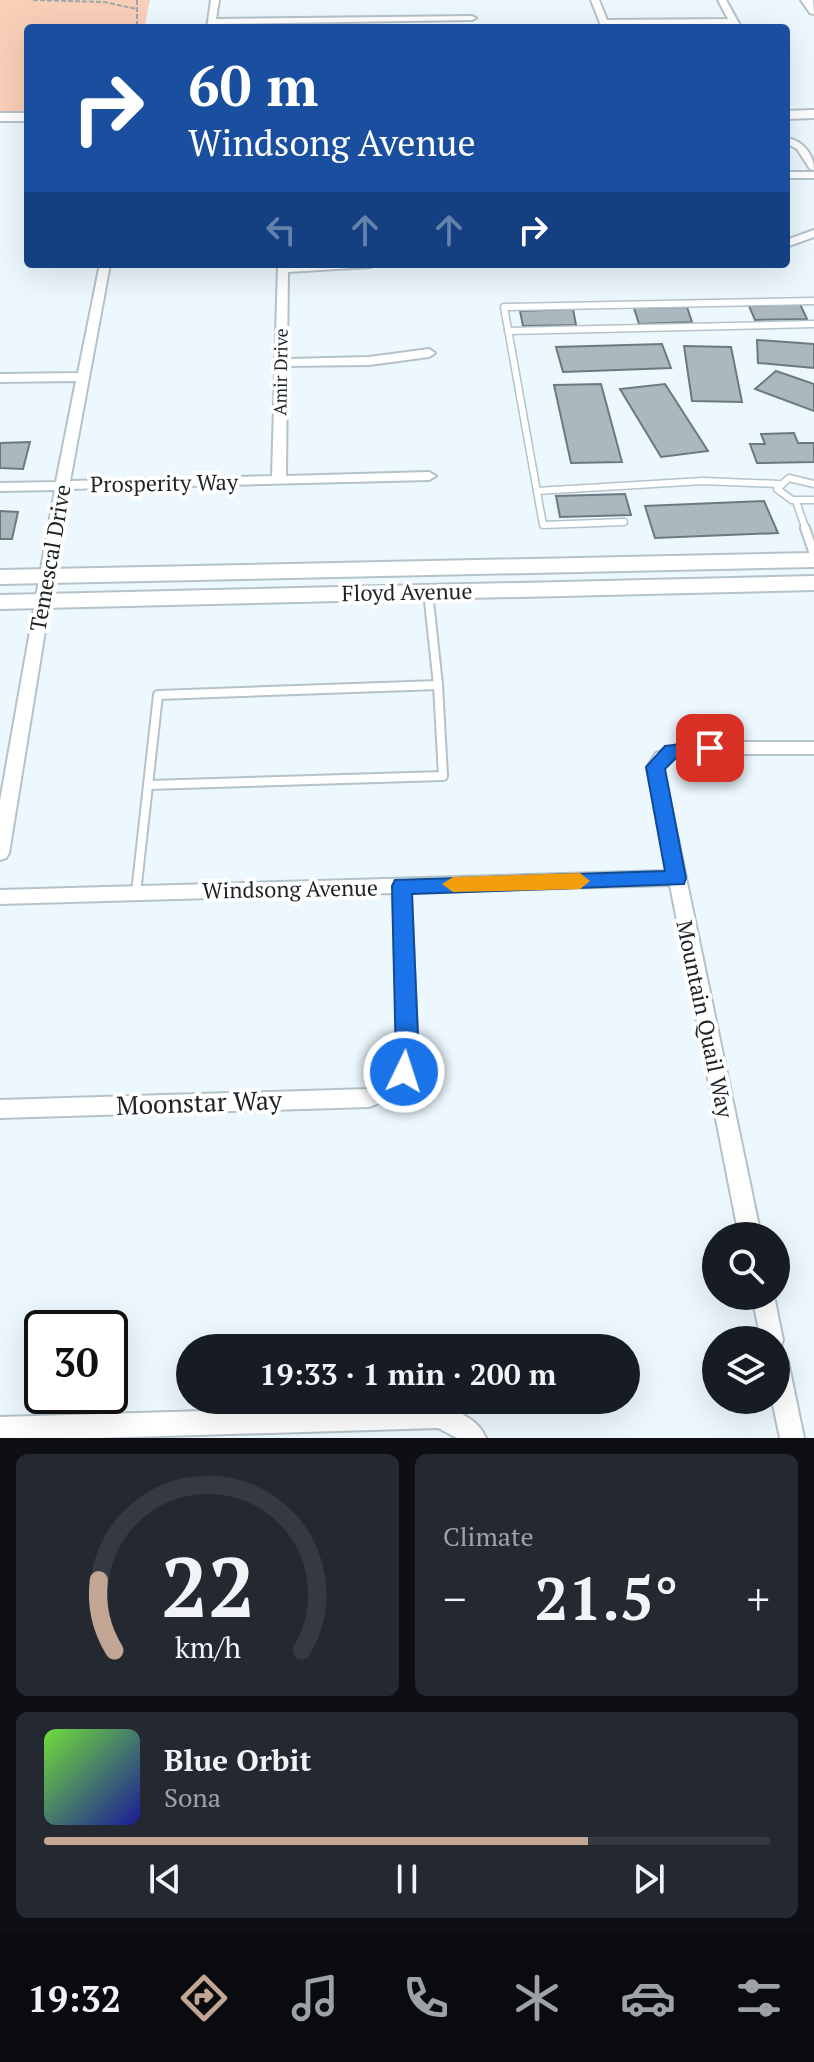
<!DOCTYPE html>
<html lang="en">
<head>
<meta charset="utf-8">
<style>
	:root { --surface:#171b24; --page:#242831; --text:#f1f3f6; --muted:#9ea1a6; --line:#363941; --accent:#c2a592 }
	body { margin:0; font-family:"PT Serif",serif; background:var(--page); color:var(--text); height:100vh; display:flex; flex-direction:column; font-size:30px; white-space:nowrap }
	* { box-sizing:border-box; margin:0 }
	p { font-size:26px; color:var(--muted) }
	.icon { flex:none; width:44px; height:44px; fill:none; stroke:currentColor; stroke-width:2; stroke-linecap:round; stroke-linejoin:round }
	.map { position:relative; height:1438px; overflow:hidden }
	.details { display:flex; flex-direction:column; gap:16px; padding:16px; background:#0d0f14; flex:1 }
	.details>* { flex:none }
	.hud { position:absolute; left:24px; top:24px; width:766px; height:244px; border-radius:8px; box-shadow:0 8px 32px #0002; background:#1a4fa0; color:#fff; overflow:hidden }
	.controls { position:absolute; left:702px; top:1222px; display:grid; gap:16px }
	.controls a { display:grid; place-items:center; width:88px; height:88px; border-radius:50%; background:var(--surface); box-shadow:0 8px 32px #0002; font-size:40px }
	.speed { position:absolute; left:24px; top:1310px; display:flex; gap:16px; font-size:40px; font-weight:700; text-align:center }
	.speed>* { display:grid; place-content:center; width:104px; height:104px; border-radius:50%; background:var(--surface); box-shadow:0 8px 32px #0002; line-height:1 }
	.speed .limit { border:4px solid #111; border-radius:12px; background:#fff; color:#111 }
	.pin { position:absolute; display:grid; place-items:center; width:68px; height:68px; color:#fff; margin:-34px; border-radius:16px; box-shadow:0 4px 12px #0006 }
	.me { position:absolute; width:88px; margin:-44px; rotate:4deg; stroke-linejoin:round; filter:drop-shadow(0 0 6px #0008) }
	.turn { display:flex; align-items:center; gap:28px; height:168px; padding:0 32px; font-size:36px }
	.turn .icon { width:104px; height:104px; stroke-width:2.5 }
	.turn b { display:block; font-size:56px; line-height:68px }
	.lanes { display:flex; align-items:center; height:76px; padding:0 32px; background:#0003; justify-content:center; gap:40px; direction:ltr }
	.lanes .off { opacity:.35 }
	.big { font-size:60px; font-weight:800; line-height:1.1 }
	.details .widget { flex:1; display:flex; flex-direction:column; justify-content:center; gap:12px; min-width:0; padding:0 28px; border-radius:12px; background:var(--page) }
	.details .dial { align-items:center; gap:0 }
	.dial svg { height:208px; overflow:visible; fill:none; stroke:var(--line); stroke-width:7; stroke-linecap:round; text-anchor:middle }
	.dial text { fill:var(--text); stroke:none }
	.song { display:flex; align-items:center; gap:24px }
	.cover { width:96px; height:96px; border-radius:12px; background:linear-gradient(135deg,hsl(100 70% 55%),hsl(240 70% 35%)) }
	.played { height:8px; border-radius:4px; background:linear-gradient(90deg,var(--accent) 75%,var(--line) 75%) }
	.keys { display:flex; justify-content:space-around; direction:ltr }
	.heat { display:flex; justify-content:space-between; align-items:center; font-size:44px; direction:ltr }
	.details .tiles { flex:1; display:grid; gap:16px; grid-template-columns:1fr 1fr }
	.widget:last-child { grid-column:span 2 }
	.trip { position:absolute; left:176px; top:1334px; width:464px; height:80px; border-radius:40px; background:var(--surface); box-shadow:0 8px 32px #0002; font-weight:800; line-height:80px; text-align:center }
	.tabs { display:flex; height:128px; justify-content:space-around; align-items:center; background:#090b0e; color:var(--muted) }
	.tabs .icon { width:56px; height:56px }
	.tabs .on { color:var(--accent) }
	.tabs b { font-size:36px; color:var(--text) }
	.map>svg:first-child { display:block }
	.green { fill:#f9cfb8 }
	.building { fill:#abb8c0; stroke:#6c7980; stroke-width:2 }
	.lines { fill:none; stroke-linecap:round; stroke-linejoin:round }
	.lane-far1-casing { stroke:#b4c2ca; stroke-width:9 }
	.lane-casing { stroke:#b4c2ca; stroke-width:12 }
	.street-casing { stroke:#b4c2ca; stroke-width:4 }
	.secondary-casing { stroke:#b4c2ca; stroke-width:4 }
	.path { stroke:#9da6ab; stroke-width:2; stroke-dasharray:5 2; stroke-linecap:butt }
	.lane-far1 { stroke:#fff; stroke-width:6 }
	.lane { stroke:#fff; stroke-width:8 }
	.street { fill:#fff; fill-rule:evenodd }
	.secondary { fill:#fff; fill-rule:evenodd }
	.route { fill:#1a73e8; stroke:#114b97; stroke-width:2 }
	.slow { fill:#f59e0b }
	.labels { text-anchor:middle; stroke-width:8; stroke-linejoin:round; paint-order:stroke }
	.far-street-label { font-size:18px; fill:#1e2326; stroke:#fff }
	.street-label { font-size:22px; fill:#1e2326; stroke:#fff }
	.near-street-label { font-size:26px; fill:#1e2326; stroke:#fff }
</style>
</head>
<body>
<div class="map">
<svg width="814" height="1438" viewBox="0 0 814 1438">
	<rect width="100%" height="100%" fill="#ecf8fe"/>
	<polygon class="green" points="0,0 150,0 144,28 28,28 28,112 0,113"/>
	<g class="building">
		<polygon points="800,304 807,319 755,320 749,306"/>
		<polygon points="687,307 692,322 639,324 634,308"/>
		<polygon points="573,309 576,325 523,326 520,311"/>
		<polygon points="757,340 814,344 814,368 758,363"/>
		<polygon points="662,344 671,368 563,372 556,347"/>
		<polygon points="684,346 731,347 742,402 692,401"/>
		<polygon points="776,371 814,384 814,411 755,389"/>
		<polygon points="601,384 622,462 571,463 554,385"/>
		<polygon points="665,384 708,451 661,457 620,389"/>
		<polygon points="794,433 798,443 814,443 814,462 757,463 750,444 765,444 761,434"/>
		<polygon points="30,442 23,469 0,468 0,443"/>
		<polygon points="625,494 631,515 560,517 556,496"/>
		<polygon points="764,501 778,533 655,538 645,506"/>
		<polygon points="0,511 18,512 12,539 0,539"/>
	</g>
	<g class="lines">
		<g class="lane-far1-casing">
			<g id="lane-far1">
				<polyline points="508,331 814,324"/>
				<polyline points="814,484 789,478 777,489 792,500 814,500"/>
				<polyline points="537,491 703,481 779,484"/>
				<polyline points="796,501 806,530"/>
				<polyline points="624,522 543,525 504,307 814,301"/>
			</g>
		</g>
		<g class="lane-casing">
			<g id="lane">
				<polyline points="805,528 814,554"/>
				<polyline points="148,785 443,776 438,685"/>
				<polyline points="136,893 158,695 438,685 428,592"/>
			</g>
		</g>
		<g class="street-casing">
			<g id="street">
				<polygon points="211,0 219,0 216,19 472,16 476,18 472,20 216,24 215,28 207,28"/>
				<polygon points="591,0 599,0 607,20 728,19 718,0 726,0 741,27 733,28 731,24 609,25 610,28 602,28"/>
				<path d="M786,138C802,140 814,154 814,170L810,169L797,149L786,143Z"/>
				<rect x="786" y="172" width="28" height="6"/>
				<polygon points="814,230 814,237 786,247 786,240"/>
				<polygon points="100,264 110,264 70,481 272,476 278,264 375,264 370,267 288,272 287,359 369,357 429,349 435,353 429,357 369,365 287,366 286,476 429,472 436,476 429,480 68,489 9,853 6,858 0,860 0,801 55,490 0,491 0,483 56,482 76,381 0,382 0,374 78,373"/>
				<path d="M683,742H814V754H685L668,761L663,768L761,1236H739L670,885L411,892L418,1061C408,1087 395,1098 369,1107L0,1118V1100L369,1089L386,1079L398,1061L393,893L0,904V890L667,871L647,767L656,753Z"/>
				<polygon points="752,1296 774,1296 783,1340 780,1348 776,1350 784,1353 788,1361 804,1438 780,1438 772,1400 776,1400 776,1340 761,1340"/>
				<path d="M438,1404C457,1412 477,1417 486,1438H457L438,1428L97,1438H0V1417Z"/>
			</g>
		</g>
		<g class="secondary-casing">
			<g id="secondary">
				<polygon points="801,0 813,0 814,14 810,13"/>
				<polygon points="814,110 814,118 786,119 786,111"/>
				<rect x="0" y="113" width="28" height="8"/>
				<polygon points="814,553 814,567 0,584 0,570"/>
				<polygon points="814,576 814,590 0,609 0,595"/>
			</g>
		</g>
		<g class="path">
			<polyline points="33,0 104,2 137,9"/>
			<polyline points="137,0 137,28"/>
		</g>
		<use href="#lane-far1" class="lane-far1"/>
		<use href="#lane" class="lane"/>
		<use href="#street" class="street"/>
		<use href="#secondary" class="secondary"/>
	</g>
	<polygon class="route" points="710,741 719,748 716,753 677,757 665,769 686,878 684,884 412,894 419,1061 412,1079 404,1082 396,1079 393,1072 396,1061 392,886 395,880 665,871 646,767 665,746"/>
	<polygon class="slow" points="580,873 590,881 580,889 453,892 442,884 453,877"/>
	<g class="labels">
		<g class="far-street-label">
			<text transform="translate(281 372) rotate(-89)" y="6">Amir Drive</text>
		</g>
		<g class="street-label">
			<text transform="translate(164 483) rotate(-1)" y="8">Prosperity Way</text>
			<text transform="translate(50 558) rotate(-80)" y="8">Temescal Drive</text>
			<text transform="translate(407 592) rotate(-1)" y="8">Floyd Avenue</text>
			<text transform="translate(290 889) rotate(-1)" y="8">Windsong Avenue</text>
			<text transform="translate(705 1019) rotate(78)" y="8">Mountain Quail Way</text>
		</g>
		<g class="near-street-label">
			<text transform="translate(199 1103) rotate(-2)" y="9">Moonstar Way</text>
		</g>
	</g>
</svg>
<div class="controls">
<a><svg class="icon" aria-label="search" viewBox="0 0 24 24"><circle cx="10" cy="10" r="6"/><path d="M15 15l6 6"/></svg></a>
<a><svg class="icon" aria-label="layers" viewBox="0 0 24 24"><path d="M12 4l9 5-9 5-9-5zM3 14l9 5 9-5"/></svg></a>
</div>
<div class="speed"><div class="limit">30</div></div>
<div class="pin" style="left:710px;top:748px;background:#d93025"><svg class="icon" aria-label="arrive" viewBox="0 0 24 24"><path d="M6 21V4h12l-3 4 3 4H6"/></svg></div>
<svg class="me" style="left:404px;top:1072px" viewBox="-20 -20 40 40"><circle r="17" fill="#1a73e8" stroke="#fff" stroke-width="3"/><path d="M0-11L8 9 0 5-8 9z" fill="#fff"/></svg>
<div class="trip">19:33 · 1 min · 200 m</div>
<div class="hud">
<div class="turn"><svg class="icon" aria-label="right" viewBox="0 0 24 24"><path d="M7 20v-9h11M14 6l5 5-5 5"/></svg><div><b>60 m</b>Windsong Avenue</div></div>
<div class="lanes"><svg class="icon off" aria-label="left" viewBox="0 0 24 24"><path d="M17 20v-9H6M10 6l-5 5 5 5"/></svg><svg class="icon off" aria-label="ahead" viewBox="0 0 24 24"><path d="M12 20V5M6 11l6-6 6 6"/></svg><svg class="icon off" aria-label="ahead" viewBox="0 0 24 24"><path d="M12 20V5M6 11l6-6 6 6"/></svg><svg class="icon" aria-label="right" viewBox="0 0 24 24"><path d="M7 20v-9h11M14 6l5 5-5 5"/></svg></div>
</div>
</div>
<section class="details">
<div class="tiles">
<div class="widget dial"><svg viewBox="0 0 100 80">
<path d="M14 69A42 42 0 1 1 86 69"/>
<path d="M14 69A42 42 0 0 1 8 42" stroke="#c2a592"/>
<text x="50" y="56" font-size="32" font-weight="700">22</text>
<text x="50" y="72" font-size="11">km/h</text>
</svg></div>
<div class="widget"><p>Climate</p>
<div class="heat"><a>−</a><b class="big">21.5°</b><a>+</a></div>
</div>
<div class="widget">
<div class="song"><i class="cover"></i><div><b>Blue Orbit</b><p>Sona</p></div></div>
<div class="played"></div>
<div class="keys"><svg class="icon" aria-label="previous" viewBox="0 0 24 24"><path d="M18 5L8 12l10 7zM5 5v14"/></svg><svg class="icon" aria-label="pause" viewBox="0 0 24 24"><path d="M8 5v14M16 5v14"/></svg><svg class="icon" aria-label="next" viewBox="0 0 24 24"><path d="M6 5l10 7-10 7zM19 5v14"/></svg></div>
</div>
</div>
</section>
<nav class="tabs">
<b>19:32</b>
<svg class="icon on" aria-label="directions" viewBox="0 0 24 24"><path d="M12 3l9 9-9 9-9-9zM9 14v-3h6M13 9l2 2-2 2"/></svg>
<svg class="icon" aria-label="music" viewBox="0 0 24 24"><path d="M9 18V5l10-2v13"/><circle cx="6" cy="18" r="3"/><circle cx="16" cy="16" r="3"/></svg>
<svg class="icon" aria-label="phone" viewBox="0 0 24 24"><path d="M5 4h4l2 5-3 2q2 4 5 5l2-3 5 2v4C11 20 4 13 5 4z"/></svg>
<svg class="icon" aria-label="climate" viewBox="0 0 24 24"><path d="M12 3v18M4 7l16 10M4 17L20 7"/></svg>
<svg class="icon" aria-label="car" viewBox="0 0 24 24"><path d="M5 17H2v-5l4-1 3-4h7l3 4 3 1v5h-3M9 17h6M6 11h13"/><circle cx="7" cy="17" r="2"/><circle cx="17" cy="17" r="2"/></svg>
<svg class="icon" aria-label="filters" viewBox="0 0 24 24"><path d="M4 7h16M4 17h16"/><circle cx="9" cy="7" r="2"/><circle cx="15" cy="17" r="2"/></svg>
</nav>
</body>
</html>
